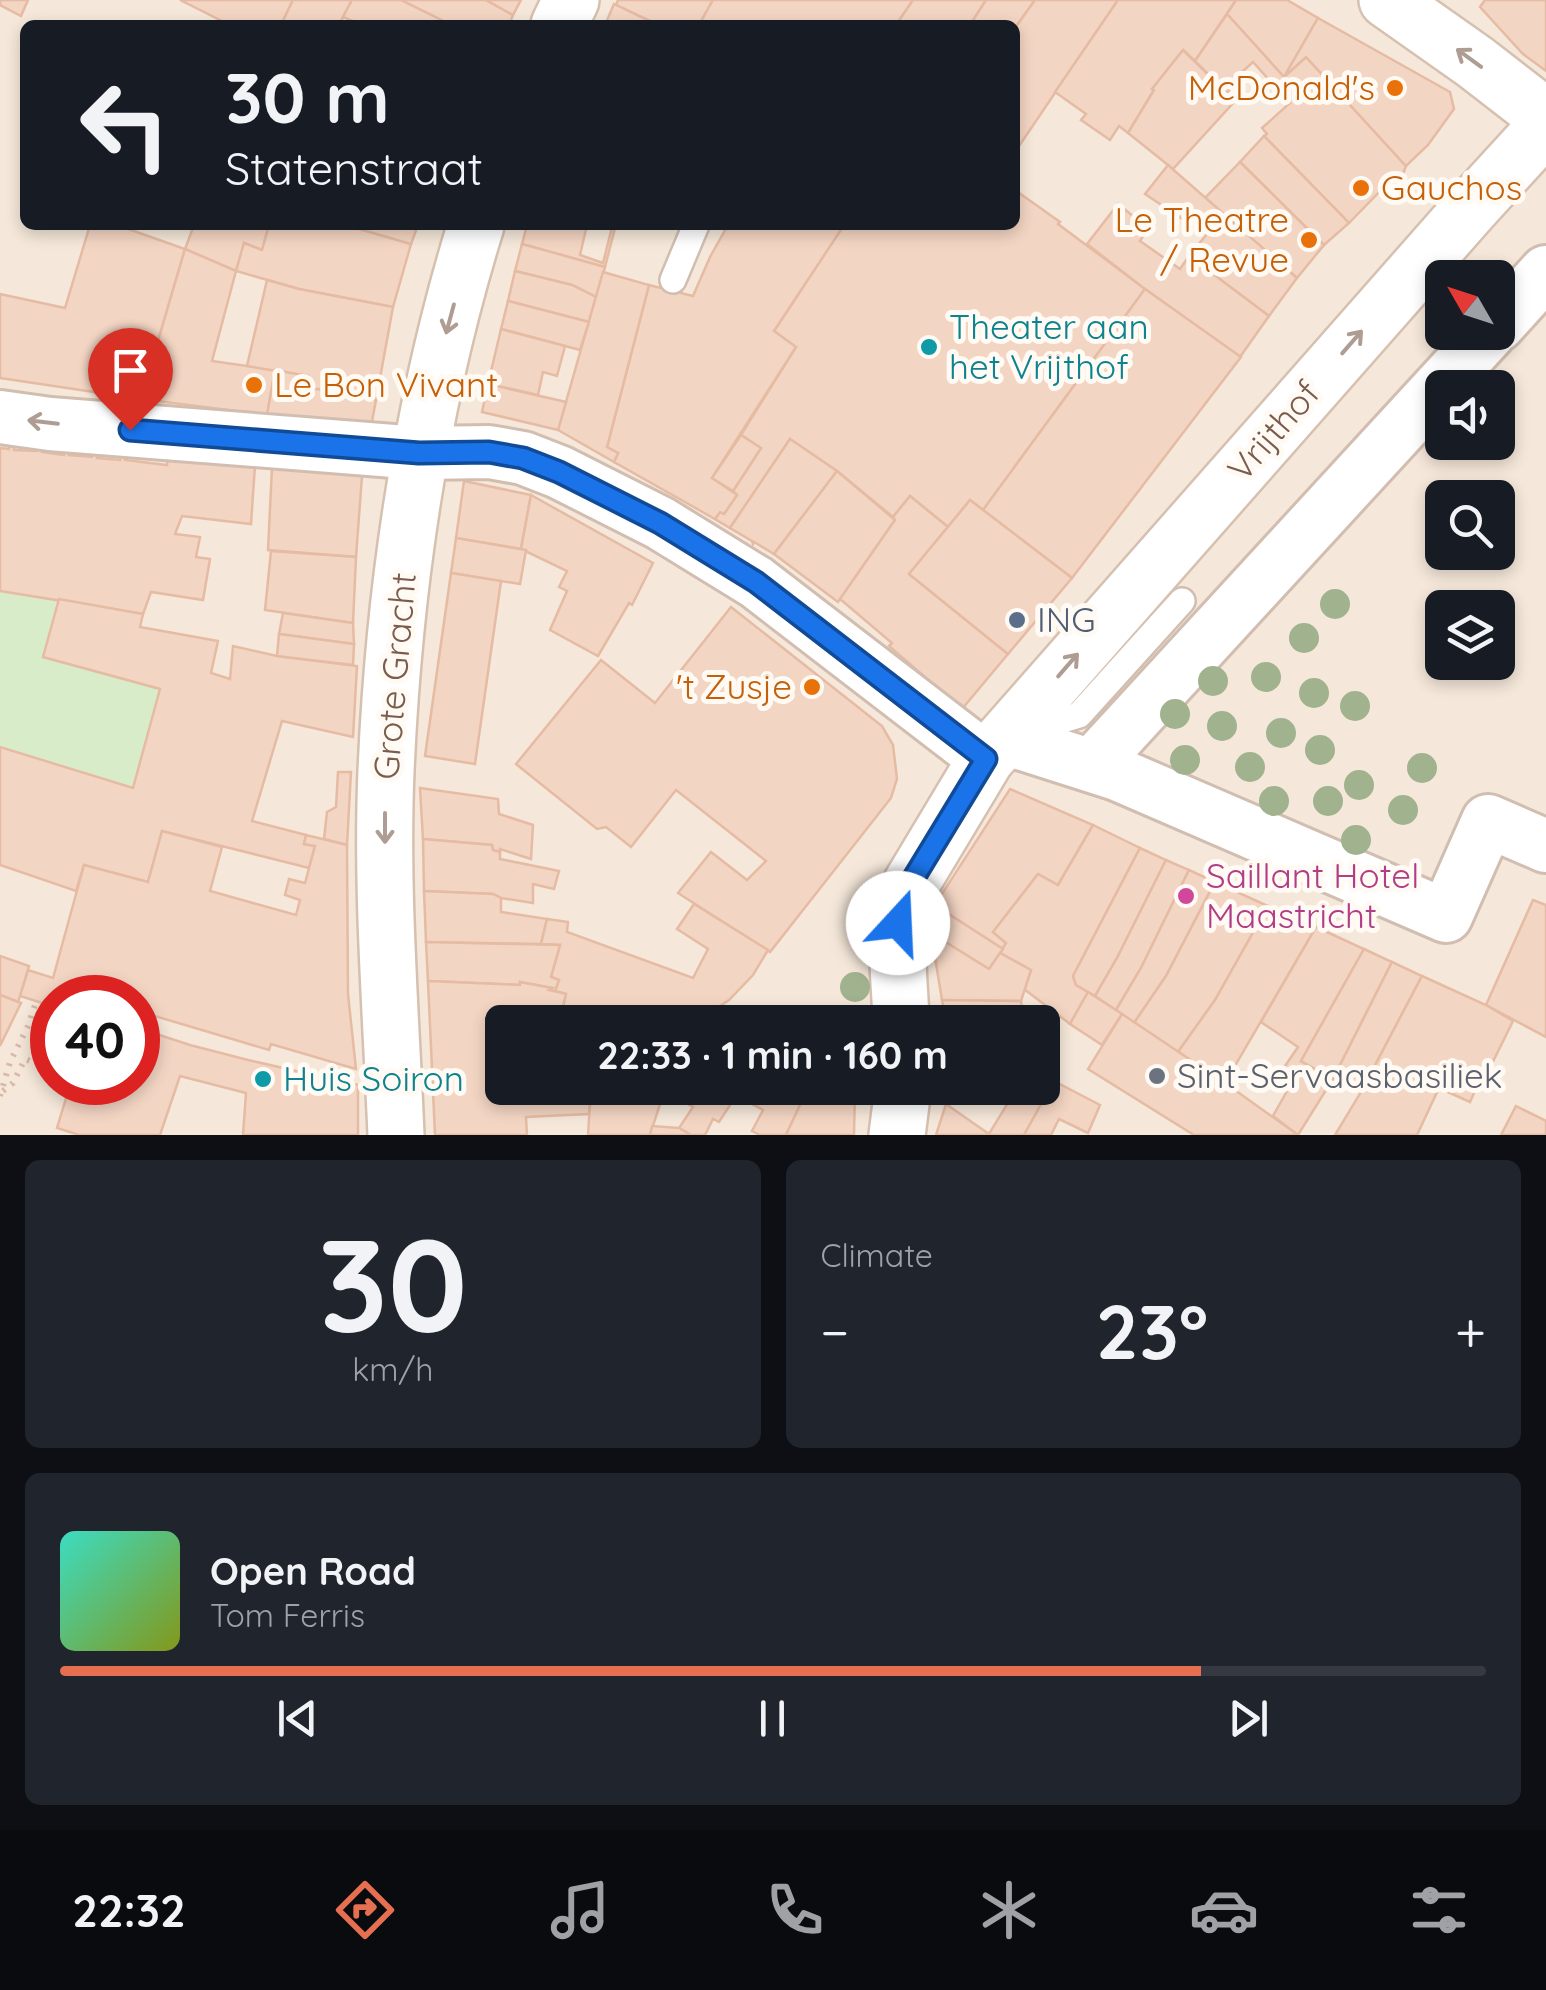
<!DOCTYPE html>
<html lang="en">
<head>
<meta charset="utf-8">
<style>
	:root { --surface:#171b24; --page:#20242c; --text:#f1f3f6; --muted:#9ea1a6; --line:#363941; --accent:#e76f51 }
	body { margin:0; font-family:Quicksand,sans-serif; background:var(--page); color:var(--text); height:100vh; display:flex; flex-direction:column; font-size:38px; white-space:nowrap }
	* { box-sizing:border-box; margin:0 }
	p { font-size:32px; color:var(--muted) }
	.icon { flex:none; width:55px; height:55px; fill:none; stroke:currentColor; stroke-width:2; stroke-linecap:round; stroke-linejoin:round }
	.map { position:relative; height:1135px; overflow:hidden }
	.details { display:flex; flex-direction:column; gap:25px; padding:25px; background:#0d0f14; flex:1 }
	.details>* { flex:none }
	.banner { position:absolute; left:20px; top:20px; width:1000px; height:210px; border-radius:15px; box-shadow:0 5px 15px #0003; background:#171b24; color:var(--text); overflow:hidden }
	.needle { width:65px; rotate:309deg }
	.buttons { position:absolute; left:1425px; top:260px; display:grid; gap:20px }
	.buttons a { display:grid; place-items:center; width:90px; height:90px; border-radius:15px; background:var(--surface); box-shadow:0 5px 15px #0003; font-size:50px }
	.speed { position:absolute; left:30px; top:975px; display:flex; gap:20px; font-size:50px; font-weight:700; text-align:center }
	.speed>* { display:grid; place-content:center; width:130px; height:130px; border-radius:50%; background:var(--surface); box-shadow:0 5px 15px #0003; line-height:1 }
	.speed .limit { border:15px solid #d22; background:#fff; color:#111 }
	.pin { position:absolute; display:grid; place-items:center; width:85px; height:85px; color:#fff; margin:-102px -42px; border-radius:50% 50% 50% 0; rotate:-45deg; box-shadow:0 0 10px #0007 }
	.pin .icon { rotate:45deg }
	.me { position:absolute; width:110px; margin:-55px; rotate:20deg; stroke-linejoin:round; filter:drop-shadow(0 0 8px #0008) }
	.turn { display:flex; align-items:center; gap:35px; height:210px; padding:0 40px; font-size:45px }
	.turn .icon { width:130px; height:130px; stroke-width:2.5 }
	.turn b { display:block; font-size:70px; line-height:85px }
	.big { font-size:75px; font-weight:800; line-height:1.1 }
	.details .tile { flex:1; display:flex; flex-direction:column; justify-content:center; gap:15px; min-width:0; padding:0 35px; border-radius:15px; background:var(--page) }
	.details .dial { align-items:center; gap:0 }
	.dial b { font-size:130px; line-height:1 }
	.song { display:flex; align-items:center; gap:30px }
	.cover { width:120px; height:120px; border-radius:15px; background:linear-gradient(135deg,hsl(170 70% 55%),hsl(70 70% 35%)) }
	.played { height:10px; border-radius:5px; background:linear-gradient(90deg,var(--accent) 80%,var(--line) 80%) }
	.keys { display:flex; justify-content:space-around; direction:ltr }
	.heat { display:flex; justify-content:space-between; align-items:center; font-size:55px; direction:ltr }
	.details .tiles { flex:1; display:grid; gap:25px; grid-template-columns:1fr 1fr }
	.tile:last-child { grid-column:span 2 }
	.trip { position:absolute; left:485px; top:1005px; width:575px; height:100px; border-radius:15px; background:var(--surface); box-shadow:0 5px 15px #0003; font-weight:800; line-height:100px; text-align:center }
	.tabs { display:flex; height:160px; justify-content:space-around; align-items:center; background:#090b0e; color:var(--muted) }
	.tabs .icon { width:70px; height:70px }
	.tabs .active { color:var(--accent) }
	.tabs b { font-size:45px; color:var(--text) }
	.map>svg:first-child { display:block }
	.residential { fill:#f5e8da; fill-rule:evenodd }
	.green { fill:#d8ecc9 }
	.building { fill:#f3d5c3; stroke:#e6bba3; stroke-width:2.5 }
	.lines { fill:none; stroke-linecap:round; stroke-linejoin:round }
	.lane-casing { stroke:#d1beb0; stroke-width:30 }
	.street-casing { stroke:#d1beb0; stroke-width:58 }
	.secondary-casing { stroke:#d6c0b0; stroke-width:60 }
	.path { stroke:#d9b8a5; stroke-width:6; stroke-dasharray:2.5 8; stroke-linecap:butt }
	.lane { stroke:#fff; stroke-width:25 }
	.street { stroke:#fff; stroke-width:52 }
	.secondary { stroke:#fff; stroke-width:55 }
	.tree { fill:#a0b28e }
	.oneway { stroke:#af9d94 }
	.route-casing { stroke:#114b97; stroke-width:25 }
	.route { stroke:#1a73e8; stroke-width:18 }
	.food-dot { fill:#e8710a; stroke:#fffaf3; stroke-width:4 }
	.culture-dot { fill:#0f9aa8; stroke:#fffaf3; stroke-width:4 }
	.service-dot { fill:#5c6f8a; stroke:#fffaf3; stroke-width:4 }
	.hotel-dot { fill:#d1479c; stroke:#fffaf3; stroke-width:4 }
	.worship-dot { fill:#6b7280; stroke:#fffaf3; stroke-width:4 }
	.labels { text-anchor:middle; stroke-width:10; stroke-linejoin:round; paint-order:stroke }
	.food-label { font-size:35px; fill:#c56008; stroke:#fffaf3; text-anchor:end }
	.culture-label { font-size:35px; fill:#0d838f; stroke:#fffaf3; text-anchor:start }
	.street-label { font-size:35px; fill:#7a5c4d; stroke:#fffaf3 }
	.service-label { font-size:35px; fill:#4e5e75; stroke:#fffaf3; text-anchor:start }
	.hotel-label { font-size:35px; fill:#b23c85; stroke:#fffaf3; text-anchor:start }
	.worship-label { font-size:35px; fill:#5b616d; stroke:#fffaf3; text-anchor:start }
</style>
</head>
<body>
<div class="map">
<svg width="1546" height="1135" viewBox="0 0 1546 1135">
	<rect width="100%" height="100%" fill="#fdf6ec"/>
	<path class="residential" d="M0,0H1546V1135H0ZM25,25H1015V225H25ZM1442,278H1498V332H1442ZM1442,388H1498V442H1442ZM1442,498H1498V552H1442ZM1442,608H1498V662H1442ZM52,998H138V1082H52ZM502,1022H1042V1088H502Z"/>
	<polygon class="green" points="0,591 59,599 44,657 160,689 133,788 0,747"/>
	<g class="building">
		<polygon points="0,0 28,0 21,16 0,5"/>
		<polygon points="180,0 293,0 281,25 230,25"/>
		<polygon points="293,0 352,0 339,25 281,25"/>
		<polygon points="352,0 401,0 452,25 362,25 343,17"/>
		<polygon points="401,0 486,0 513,15 509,25 452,25"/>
		<polygon points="486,0 521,0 513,15"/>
		<polygon points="618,0 713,0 699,25 658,25 616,5"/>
		<polygon points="713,0 913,0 896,25 699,25"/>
		<polygon points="913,0 986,0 970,25 896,25"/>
		<polygon points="986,0 1035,0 1015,28 1015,25 970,25"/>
		<polygon points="1035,0 1118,0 1015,152 1015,28"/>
		<polygon points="1118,0 1236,0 1195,61 1183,50 1152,89 1154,90 1128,133 1119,126 1110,140 1081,120 1086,114 1055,92"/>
		<polygon points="1236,0 1287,0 1318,18 1284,77 1227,14"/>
		<polygon points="1485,0 1546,0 1546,71 1523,54 1480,7"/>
		<polygon points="614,4 616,5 658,25 605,25"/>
		<polygon points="1227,14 1284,77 1306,57 1406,166 1403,174 1394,184 1388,183 1349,223 1264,136 1267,134 1262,128 1290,103 1253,62 1242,72 1246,76 1241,81 1236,77 1229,85 1231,88 1227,93 1195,61"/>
		<polygon points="1318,18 1450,92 1454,109 1428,145 1406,166 1306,57 1284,77"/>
		<polygon points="1183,50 1235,101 1173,169 1128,133 1154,90 1152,89"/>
		<polygon points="1264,136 1349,223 1324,245 1240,162"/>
		<polygon points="1240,162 1324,245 1297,278 1205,198"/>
		<polygon points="1168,165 1297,278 1269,316 1189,256 1206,235 1145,194"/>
		<polygon points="1015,190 1060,222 1058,224 1145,289 983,510 970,500 948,527 910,496 893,517 837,471 790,439 730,528 715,519 720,512 724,514 737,495 733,491 761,448 741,435 796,347 774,331 844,225 1015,225"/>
		<polygon points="1118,204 1148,228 1140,241 1180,269 1189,256 1269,316 1240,357 1145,289 1087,244"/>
		<polygon points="90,225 117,225 185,249 141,399 0,378 0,294 65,308"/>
		<polygon points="194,225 269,225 262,250 244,243 236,271 185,249"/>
		<polygon points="269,225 346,225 411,244 393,307 299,289 236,271 244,243 262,250"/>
		<polygon points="346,225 418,225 411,244"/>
		<polygon points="527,225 587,225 580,255 603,263 612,227 615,228 605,267 522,244"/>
		<polygon points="728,225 844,225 774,331 796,347 712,478 737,495 724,514 720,512 715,519 614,462 618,453 607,447 649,285 693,296 710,257"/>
		<polygon points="522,244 605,267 596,297 572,285 515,271"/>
		<polygon points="185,249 236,271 212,361 275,370 267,415 141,399"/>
		<polygon points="515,271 572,285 596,297 589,322 508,301"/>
		<polygon points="603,272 649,285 607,447 618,453 614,462 558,430"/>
		<polygon points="267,280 299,289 393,307 376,400 306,387 308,376 247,366"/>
		<polygon points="1145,289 1241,357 1072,578 983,510"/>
		<polygon points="508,301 589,322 580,350 501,329"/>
		<polygon points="501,329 565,346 557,376 543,372 538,395 488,384"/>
		<polygon points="275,370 308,376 306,387 376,400 370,432 267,415"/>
		<polygon points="488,384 566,402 558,430 482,412"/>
		<polygon points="741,435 761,448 733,491 712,478"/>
		<polygon points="790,439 837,471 774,554 754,542 753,544 752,541 730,528"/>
		<polygon points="10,440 15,441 14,450 36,451 38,443 43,443 42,452 64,455 65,446 70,446 69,455 92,457 93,449 98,449 97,458 120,460 120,451 125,452 125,460 167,465 168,456 255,465 251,524 182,516 175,534 200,537 196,557 210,559 203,600 151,592 143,614 0,591 0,448 9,449"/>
		<polygon points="272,467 362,476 356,557 268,550"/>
		<polygon points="837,471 895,520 838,602 774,554"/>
		<polygon points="464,481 531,495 521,549 456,538"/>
		<polygon points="531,495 653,563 632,605 629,603 598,656 550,630 567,591 559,587 567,571 521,549"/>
		<polygon points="910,496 948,527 909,574 1008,654 962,709 889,646 892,643 840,599 895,520 893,517"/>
		<polygon points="970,500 1072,578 1008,654 909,574"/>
		<polygon points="456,538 526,550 520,584 451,573"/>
		<polygon points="271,551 356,557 353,623 265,610"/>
		<polygon points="451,573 501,581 475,764 425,756"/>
		<polygon points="59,599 143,614 140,627 218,641 211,673 230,679 233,646 277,656 357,666 353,737 282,721 252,821 306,835 304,844 315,846 309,868 162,831 148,882 84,865 76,891 0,865 0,747 133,788 160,689 43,657"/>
		<polygon points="731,607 882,726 893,745 897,779 891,798 770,952 678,893 711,852 747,880 766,861 676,790 631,847 606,827 597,829 516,764 601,660 655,703"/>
		<polygon points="283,613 353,623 354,644 279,634"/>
		<polygon points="279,634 354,644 353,665 277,656"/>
		<polygon points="338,772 351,772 347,845 324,839 327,812 336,807"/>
		<polygon points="420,788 498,799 499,814 533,825 531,859 500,849 500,852 493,850 492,845 423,839"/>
		<polygon points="1010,789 1093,825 1058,885 1038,874 993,932 1006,943 1003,949 936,906 936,903"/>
		<polygon points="1093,825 1140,848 1073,976 1076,985 1088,992 1070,1024 1024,989 1031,970 1000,953 1006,943 993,932 1038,874 1058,885"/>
		<polygon points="162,831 222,847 210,891 296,915 300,900 285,895 289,879 305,883 315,846 304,844 306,835 347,845 348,994 356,1069 271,1044 269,1050 148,1014 138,1010 138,998 52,998 52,1003 46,1001 45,1004 20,996 28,970 53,978 84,865 148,882"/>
		<polygon points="423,839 492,845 493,850 500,852 500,859 559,871 554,889 533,884 533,903 501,898 493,894 424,891"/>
		<polygon points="1140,848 1166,860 1117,958 1095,996 1076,985 1073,976"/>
		<polygon points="1166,860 1189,870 1141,968 1116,1010 1095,996 1117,958"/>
		<polygon points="1189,870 1215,882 1166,976 1134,1023 1116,1010 1141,968"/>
		<polygon points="1215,882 1268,906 1215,1000 1178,1052 1134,1023 1166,976"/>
		<polygon points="424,891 493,894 501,898 501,912 547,919 541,944 426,942"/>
		<polygon points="1533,900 1546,905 1546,1037 1486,1005"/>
		<polygon points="694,904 768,950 753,975 729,1000 717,1008 652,1012 640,1009 637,1022 568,1022 560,1021 566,994 555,991 559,980 551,977 560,945 541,944 547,919 568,922 567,932 693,978 708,949 677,929"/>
		<polygon points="936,906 1003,949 989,969 931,933"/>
		<polygon points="1268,906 1316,927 1225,1083 1178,1052 1215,1000"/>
		<polygon points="1316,927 1364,949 1301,1061 1333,1079 1298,1135 1273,1116 1295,1077 1283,1069 1298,1047 1261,1022"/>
		<polygon points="931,933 989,969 1000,953 1031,970 1021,1001 942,1000"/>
		<polygon points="426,942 560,945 551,977 559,980 555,991 549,990 552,988 520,982 520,985 428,981"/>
		<polygon points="1364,949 1392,962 1333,1079 1301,1061"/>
		<polygon points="0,956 29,966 18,1002 0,995"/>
		<polygon points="1392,962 1422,976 1361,1092 1333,1079"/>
		<polygon points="1422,976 1486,1005 1513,1021 1481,1086 1478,1084 1470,1102 1439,1088 1417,1135 1335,1135 1361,1092"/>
		<polygon points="428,981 520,985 520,982 552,988 549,990 566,994 559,1022 502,1022 502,1088 591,1088 589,1114 526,1117 527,1135 435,1135"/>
		<polygon points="1088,992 1122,1014 1102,1045 1070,1024"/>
		<polygon points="0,995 21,1003 0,1046"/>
		<polygon points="942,1000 1021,1001 1024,1022 946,1022"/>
		<polygon points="717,1008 731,1015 726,1022 637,1022 640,1009 652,1012"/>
		<polygon points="1122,1014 1225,1083 1298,1135 1194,1135 1088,1069"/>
		<polygon points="138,1028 190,1045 248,1060 358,1085 358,1135 243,1135 246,1093 180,1076 160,1135 79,1135 57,1128 71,1082 138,1082"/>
		<polygon points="1042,1075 1054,1081 1024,1135 936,1135 946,1104 989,1134 1017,1088 1042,1088"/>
		<polygon points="1054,1081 1100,1105 1088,1133 1059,1119 1051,1135 1024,1135"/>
		<polygon points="591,1088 631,1088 662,1098 650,1135 588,1135"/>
		<polygon points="631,1088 682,1088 673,1102"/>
		<polygon points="682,1088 747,1088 741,1098 736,1096 719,1122 713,1119 705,1135 691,1135 679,1128 693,1107 676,1097"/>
		<polygon points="747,1088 808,1088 786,1135 760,1135 752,1131 763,1110 741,1098"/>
		<polygon points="808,1088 855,1088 854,1135 786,1135"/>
		<polygon points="1516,1106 1546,1121 1546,1135 1501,1135"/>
		<polygon points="652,1126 679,1128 691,1135 650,1135"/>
	</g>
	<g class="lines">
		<g class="lane-casing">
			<g id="lane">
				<polyline points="673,280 696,225"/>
				<polyline points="1023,732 1079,715 1182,601"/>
			</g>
		</g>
		<g class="street-casing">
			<g id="street">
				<polyline points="1498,325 1546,272"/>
				<polyline points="0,417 50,424 419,453 489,452 523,458 559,472 660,523 756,582 986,759"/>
				<polyline points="1004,738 1117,774 1446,916 1488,821 1546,846"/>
				<polyline points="1092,765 1490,332"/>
			</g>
		</g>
		<g class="secondary-casing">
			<g id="secondary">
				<polyline points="1387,0 1475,62 1546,117"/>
				<polyline points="559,25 571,0"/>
				<path d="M901,1022C900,974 890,929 911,884L986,759L1471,208L1546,126"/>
				<path d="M396,1135C391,1014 381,892 386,771C394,586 421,402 476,225"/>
				<polyline points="897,1135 903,1088"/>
			</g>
		</g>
		<g class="path">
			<polyline points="3,1091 13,1083 25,1059 52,1070"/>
			<polyline points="0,1096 10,1062 28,1026 35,1005"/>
		</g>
		<use href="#lane" class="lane"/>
		<use href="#street" class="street"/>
		<use href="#secondary" class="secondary"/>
	</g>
	<g class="tree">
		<circle cx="1335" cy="604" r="15"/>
		<circle cx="1304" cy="638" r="15"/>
		<circle cx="1266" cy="677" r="15"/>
		<circle cx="1213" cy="681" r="15"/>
		<circle cx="1314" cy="693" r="15"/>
		<circle cx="1355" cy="706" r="15"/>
		<circle cx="1175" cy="714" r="15"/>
		<circle cx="1222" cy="726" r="15"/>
		<circle cx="1281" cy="733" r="15"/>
		<circle cx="1320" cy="750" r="15"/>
		<circle cx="1185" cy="760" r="15"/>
		<circle cx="1250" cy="767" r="15"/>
		<circle cx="1422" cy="768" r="15"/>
		<circle cx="1359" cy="785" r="15"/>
		<circle cx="1274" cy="801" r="15"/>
		<circle cx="1328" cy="801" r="15"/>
		<circle cx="1403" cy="810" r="15"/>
		<circle cx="1356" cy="840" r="15"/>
		<circle cx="855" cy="987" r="15"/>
	</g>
	<defs><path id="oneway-shaft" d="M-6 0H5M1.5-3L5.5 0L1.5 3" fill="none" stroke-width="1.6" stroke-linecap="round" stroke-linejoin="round" transform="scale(2.5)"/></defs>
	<g class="oneway">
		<use href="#oneway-shaft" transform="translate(1469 58) rotate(-144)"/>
		<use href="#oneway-shaft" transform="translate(450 319) rotate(105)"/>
		<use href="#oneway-shaft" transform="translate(1352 342) rotate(-49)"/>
		<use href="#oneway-shaft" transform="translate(43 422) rotate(-173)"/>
		<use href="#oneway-shaft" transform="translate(1068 665) rotate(-49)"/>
		<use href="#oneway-shaft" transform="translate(385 828) rotate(90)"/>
	</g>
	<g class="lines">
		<g class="route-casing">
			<polyline id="route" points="130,430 419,453 489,452 523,458 559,472 660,523 756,582 986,759 910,884 902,904 898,923"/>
		</g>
		<use href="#route" class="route"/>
	</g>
	<g class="food-dot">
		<circle cx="1395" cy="88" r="10"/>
		<circle cx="1361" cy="188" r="10"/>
		<circle cx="1309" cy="240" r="10"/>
		<circle cx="254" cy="385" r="10"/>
		<circle cx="812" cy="687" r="10"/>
	</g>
	<g class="culture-dot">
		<circle cx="929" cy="347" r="10"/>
		<circle cx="263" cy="1079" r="10"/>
	</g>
	<circle class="service-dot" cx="1017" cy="620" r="10"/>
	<circle class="hotel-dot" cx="1186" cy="896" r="10"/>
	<circle class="worship-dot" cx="1157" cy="1076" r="10"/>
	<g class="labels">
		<g class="food-label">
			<text x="1375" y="100">McDonald's</text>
			<text x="1381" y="200" text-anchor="start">Gauchos</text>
			<text x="1289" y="232">Le Theatre<tspan x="1289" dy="40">/ Revue</tspan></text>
			<text x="274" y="397" text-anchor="start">Le Bon Vivant</text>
			<text x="792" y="699">'t Zusje</text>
		</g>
		<g class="culture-label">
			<text x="949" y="339">Theater aan<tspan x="949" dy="40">het Vrijthof</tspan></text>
			<text x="283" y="1091">Huis Soiron</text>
		</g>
		<g class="street-label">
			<text transform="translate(1274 431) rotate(-49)" y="12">Vrijthof</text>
			<text transform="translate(395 676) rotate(-85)" y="12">Grote Gracht</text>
		</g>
		<g class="service-label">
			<text x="1037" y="632">ING</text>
		</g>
		<g class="hotel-label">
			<text x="1206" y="888">Saillant Hotel<tspan x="1206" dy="40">Maastricht</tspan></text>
		</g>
		<g class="worship-label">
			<text x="1177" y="1088">Sint-Servaasbasiliek</text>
		</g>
	</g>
</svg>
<div class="buttons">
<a><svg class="needle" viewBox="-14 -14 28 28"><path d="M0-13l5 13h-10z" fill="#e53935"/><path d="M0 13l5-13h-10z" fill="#9ea1a6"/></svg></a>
<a><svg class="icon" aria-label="sound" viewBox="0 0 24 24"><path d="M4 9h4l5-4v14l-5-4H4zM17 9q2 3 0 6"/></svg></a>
<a><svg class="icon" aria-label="search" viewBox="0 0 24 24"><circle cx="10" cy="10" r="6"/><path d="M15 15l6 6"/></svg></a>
<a><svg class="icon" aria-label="layers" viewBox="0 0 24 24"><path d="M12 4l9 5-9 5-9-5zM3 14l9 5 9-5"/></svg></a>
</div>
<div class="speed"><div class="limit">40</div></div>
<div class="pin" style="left:130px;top:430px;background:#d93025"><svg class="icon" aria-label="arrive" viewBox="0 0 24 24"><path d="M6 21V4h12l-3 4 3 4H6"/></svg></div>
<svg class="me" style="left:898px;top:923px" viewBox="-20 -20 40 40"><circle r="19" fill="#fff"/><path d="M0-13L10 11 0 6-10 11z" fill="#1a73e8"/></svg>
<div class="trip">22:33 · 1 min · 160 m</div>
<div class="banner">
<div class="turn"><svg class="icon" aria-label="left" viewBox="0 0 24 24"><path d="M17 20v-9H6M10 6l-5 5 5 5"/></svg><div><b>30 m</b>Statenstraat</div></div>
</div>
</div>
<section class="details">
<div class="tiles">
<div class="tile dial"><b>30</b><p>km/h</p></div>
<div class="tile"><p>Climate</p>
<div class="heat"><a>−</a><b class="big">23°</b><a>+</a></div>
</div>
<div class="tile">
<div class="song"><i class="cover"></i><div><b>Open Road</b><p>Tom Ferris</p></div></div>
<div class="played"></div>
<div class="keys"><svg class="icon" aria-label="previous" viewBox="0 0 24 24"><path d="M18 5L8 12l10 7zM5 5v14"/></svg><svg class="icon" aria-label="pause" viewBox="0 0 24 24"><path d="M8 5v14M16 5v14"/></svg><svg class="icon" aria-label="next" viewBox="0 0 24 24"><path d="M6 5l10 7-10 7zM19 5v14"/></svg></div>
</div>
</div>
</section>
<nav class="tabs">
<b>22:32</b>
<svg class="icon active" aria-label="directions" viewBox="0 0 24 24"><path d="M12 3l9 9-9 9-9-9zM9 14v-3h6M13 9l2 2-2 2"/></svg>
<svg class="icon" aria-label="music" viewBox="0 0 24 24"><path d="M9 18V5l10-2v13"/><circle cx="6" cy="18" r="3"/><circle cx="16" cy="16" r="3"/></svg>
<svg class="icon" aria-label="phone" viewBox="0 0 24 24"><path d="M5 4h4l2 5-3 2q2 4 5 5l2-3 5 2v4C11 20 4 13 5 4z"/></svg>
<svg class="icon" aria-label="climate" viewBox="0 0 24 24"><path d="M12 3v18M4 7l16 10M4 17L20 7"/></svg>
<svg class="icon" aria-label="car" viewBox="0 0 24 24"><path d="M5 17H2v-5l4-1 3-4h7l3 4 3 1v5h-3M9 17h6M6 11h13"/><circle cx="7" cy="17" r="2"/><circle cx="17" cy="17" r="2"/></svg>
<svg class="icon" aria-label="filters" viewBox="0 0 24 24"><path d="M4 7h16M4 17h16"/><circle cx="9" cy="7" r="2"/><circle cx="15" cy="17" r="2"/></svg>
</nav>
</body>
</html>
